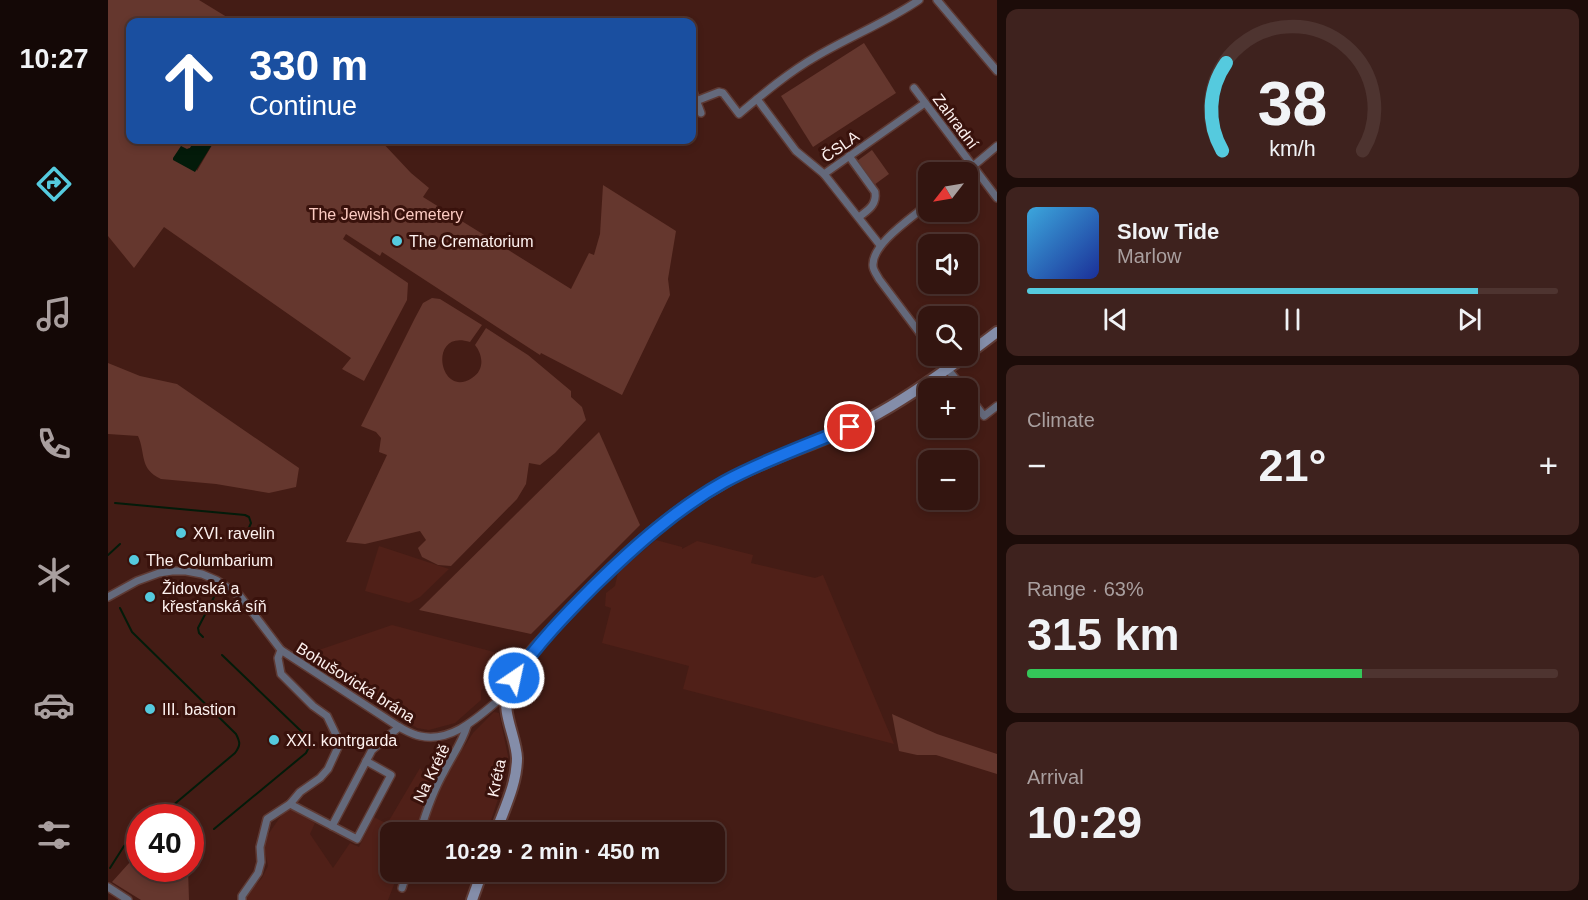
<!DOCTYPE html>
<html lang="en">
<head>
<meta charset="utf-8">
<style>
	:root { --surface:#331510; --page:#3e221e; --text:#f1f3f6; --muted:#a99f9f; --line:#4e3430; --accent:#55cade }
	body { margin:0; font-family:Arial,sans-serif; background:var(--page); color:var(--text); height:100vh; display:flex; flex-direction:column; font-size:22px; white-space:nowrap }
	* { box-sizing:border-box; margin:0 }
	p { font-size:20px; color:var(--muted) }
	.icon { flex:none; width:33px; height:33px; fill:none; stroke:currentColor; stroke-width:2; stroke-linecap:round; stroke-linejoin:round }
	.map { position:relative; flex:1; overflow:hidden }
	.side { display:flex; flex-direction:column; gap:9px; padding:9px; background:#1c0c09; width:591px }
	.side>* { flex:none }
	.hud { position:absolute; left:18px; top:18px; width:570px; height:126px; border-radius:12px; box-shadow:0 3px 9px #0003,0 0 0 2px var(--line); background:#1a4fa0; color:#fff; overflow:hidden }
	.needle { width:39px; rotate:239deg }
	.tools { position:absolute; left:810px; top:162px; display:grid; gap:12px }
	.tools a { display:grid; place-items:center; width:60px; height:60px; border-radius:12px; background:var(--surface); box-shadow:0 3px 9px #0003,0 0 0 2px var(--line); font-size:30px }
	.speed { position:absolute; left:18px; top:804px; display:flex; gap:12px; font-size:30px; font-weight:700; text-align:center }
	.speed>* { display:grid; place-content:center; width:78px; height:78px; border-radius:50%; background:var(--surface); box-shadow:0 3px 9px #0003,0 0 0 2px var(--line); line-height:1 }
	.speed .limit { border:9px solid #d22; background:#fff; color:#111 }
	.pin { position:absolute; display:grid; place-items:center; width:51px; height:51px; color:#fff; margin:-26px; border:3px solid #fff; border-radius:50%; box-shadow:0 2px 6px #0007 }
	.me { position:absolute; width:66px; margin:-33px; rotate:34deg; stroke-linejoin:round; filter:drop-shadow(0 0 4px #0008) }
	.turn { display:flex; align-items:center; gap:21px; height:126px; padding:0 24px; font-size:27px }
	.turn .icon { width:78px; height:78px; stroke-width:2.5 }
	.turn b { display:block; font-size:42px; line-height:51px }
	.big { font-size:45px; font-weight:600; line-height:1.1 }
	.side .tile { flex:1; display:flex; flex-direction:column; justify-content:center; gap:9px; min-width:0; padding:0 21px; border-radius:12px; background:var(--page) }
	.side .dial { align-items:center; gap:0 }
	.dial svg { height:156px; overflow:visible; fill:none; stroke:var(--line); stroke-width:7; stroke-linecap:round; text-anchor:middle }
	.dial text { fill:var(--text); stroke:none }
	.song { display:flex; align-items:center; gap:18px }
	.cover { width:72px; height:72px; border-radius:9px; background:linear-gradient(135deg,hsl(200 70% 55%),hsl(230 70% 35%)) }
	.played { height:6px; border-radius:3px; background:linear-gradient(90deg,var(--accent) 85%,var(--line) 85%) }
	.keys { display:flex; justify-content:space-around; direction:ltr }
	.heat { display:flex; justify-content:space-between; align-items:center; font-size:33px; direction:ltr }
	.charge { height:9px; border-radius:4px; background:linear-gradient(90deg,#34c759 63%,var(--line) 0) }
	.trip { position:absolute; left:272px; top:822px; width:345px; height:60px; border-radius:12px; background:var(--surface); box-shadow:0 3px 9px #0003,0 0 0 2px var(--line); font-weight:600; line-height:60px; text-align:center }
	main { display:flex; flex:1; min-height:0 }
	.dock { display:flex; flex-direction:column; width:108px; justify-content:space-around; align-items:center; background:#140806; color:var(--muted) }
	.dock .icon { width:42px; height:42px }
	.dock .selected { color:var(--accent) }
	.dock b { font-size:27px; color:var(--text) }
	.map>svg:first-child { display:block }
	.built { fill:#502018 }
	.green { fill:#65372e }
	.water { fill:#031b0a }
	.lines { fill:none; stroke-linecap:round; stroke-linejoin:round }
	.stream { stroke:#031b0a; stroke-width:2 }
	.street-casing { stroke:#5e3a34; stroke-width:10 }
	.secondary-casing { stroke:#5e3a34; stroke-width:14 }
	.street { stroke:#64697b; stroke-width:7 }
	.secondary { stroke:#848da9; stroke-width:10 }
	.route-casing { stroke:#114b97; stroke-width:15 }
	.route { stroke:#1a73e8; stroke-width:10 }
	.poi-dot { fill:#55cade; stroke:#39120c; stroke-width:2 }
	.labels { text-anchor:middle; stroke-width:6; stroke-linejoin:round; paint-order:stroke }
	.street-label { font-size:16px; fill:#fdf1ef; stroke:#39120c }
	.park-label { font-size:16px; fill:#fbcac1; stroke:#39120c }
	.poi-label { font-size:16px; fill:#fdf1ef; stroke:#39120c; text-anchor:start }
</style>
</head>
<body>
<main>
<nav class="dock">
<b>10:27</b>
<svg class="icon selected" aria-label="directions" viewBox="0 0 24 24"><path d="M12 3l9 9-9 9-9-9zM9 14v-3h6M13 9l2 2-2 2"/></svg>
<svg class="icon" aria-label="music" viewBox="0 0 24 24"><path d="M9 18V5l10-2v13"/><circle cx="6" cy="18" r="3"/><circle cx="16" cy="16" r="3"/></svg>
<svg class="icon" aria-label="phone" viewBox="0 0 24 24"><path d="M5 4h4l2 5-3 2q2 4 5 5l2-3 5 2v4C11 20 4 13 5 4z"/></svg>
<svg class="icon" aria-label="climate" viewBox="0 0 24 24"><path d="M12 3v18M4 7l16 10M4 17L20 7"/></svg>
<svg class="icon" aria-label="car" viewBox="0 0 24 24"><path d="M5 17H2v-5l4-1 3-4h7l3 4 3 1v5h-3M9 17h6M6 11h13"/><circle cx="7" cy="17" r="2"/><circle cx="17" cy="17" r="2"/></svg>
<svg class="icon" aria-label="filters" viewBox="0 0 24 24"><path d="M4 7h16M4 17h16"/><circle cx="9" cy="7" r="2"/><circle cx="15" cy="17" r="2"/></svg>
</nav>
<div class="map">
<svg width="889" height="900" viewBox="0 0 889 900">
	<rect width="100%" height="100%" fill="#441c15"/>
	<g class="built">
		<polygon points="548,540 574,547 574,549 589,541 645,555 643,563 707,578 715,575 786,744 575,689 581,666 494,643 503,608 497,606 498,593 507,586 510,572"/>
		<polygon points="271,546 341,569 312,597 301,603 257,591"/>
		<polygon points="284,625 409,658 387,685 377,686 373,691 373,700 347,723 321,730 309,728 235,680 237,677 228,671 226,675 201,659 202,653"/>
		<polygon points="386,712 391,713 400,756 400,768 396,779 387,779 385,784 392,787 393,790 379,832 314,832 337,776 365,733"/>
		<polygon points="312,768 321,782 322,790 306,832 282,832 282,872 291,872 280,900 137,900 137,896 154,878 160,866 155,842 179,807 207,823 202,834 225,868 242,843 251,847 266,817 279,824"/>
	</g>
	<g class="green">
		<polygon points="0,0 91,0 127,22 22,22 22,140 87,140 82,148 79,149 89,171 107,140 272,140 303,173 321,188 315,197 463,289 481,253 486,255 492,234 495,185 568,231 560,279 562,295 514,395 433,353 432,355 274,252 272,256 238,234 235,239 300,283 299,300 256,381 234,369 243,358 56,227 26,268 0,236"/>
		<polygon points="756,43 788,93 705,147 673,96"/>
		<polygon points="764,150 781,174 766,185 749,161"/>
		<path d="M324,298L332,299L374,325L362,342C319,328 331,400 364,378C377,370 375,355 367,345L378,328L420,355L463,391V397L474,407L478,420L447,453L432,465L421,463L418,484L409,499L343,566L330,565L314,557L310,548L318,540L312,531L257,544L238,542L279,455L271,452L273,438L268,432L253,426L307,318L315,303Z"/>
		<path d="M0,363L32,376L69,384L191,468L188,487L161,493L108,484L53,479C31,469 38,454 30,436L0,434Z"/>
		<polygon points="491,432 532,525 423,634 311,610"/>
		<polygon points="784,714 829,734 889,754 889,774 828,755 809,755 791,751"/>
		<polygon points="31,852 32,868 80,869 81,900 33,900 4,882"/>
	</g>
	<polygon class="water" points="87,140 107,140 87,172 65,160 65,158 73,146 79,149 82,148"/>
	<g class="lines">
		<g class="stream">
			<polyline points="7,503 137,515 141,517 143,523 136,539"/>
			<polyline points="0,555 12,544"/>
			<path d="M12,608L24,632L128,734C132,742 133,745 127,753L50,818"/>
			<polyline points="95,637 91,633 90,628 106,597"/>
			<polyline points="106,829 198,753 201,747 200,740 194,732 114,655"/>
			<polyline points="82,845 88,845"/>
			<polyline points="2,868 16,846 32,833"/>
		</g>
		<g class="street-casing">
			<g id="street">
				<polyline points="829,0 889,71"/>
				<polyline points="806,88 889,198"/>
				<polyline points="584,89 593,113"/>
				<polyline points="649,99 688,151 716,174 817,103"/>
				<path d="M588,101L611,92L615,93L631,114C656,93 681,72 709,56C743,36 779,22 811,0"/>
				<path d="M741,156L767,192C769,205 760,210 751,217"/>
				<polyline points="858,172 889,146"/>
				<polyline points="716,174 772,245"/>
				<path d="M820,204C805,217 763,244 765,266C765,270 769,275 771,279L820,344"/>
				<polyline points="829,356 855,388"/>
				<polyline points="860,395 876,416 889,406"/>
				<path d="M0,597L29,581L51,573L64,571H78L94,574L108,580L132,596L173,650L291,727C297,730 305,735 312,736C346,744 375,712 399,693"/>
				<polyline points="182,804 249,839 283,775 258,761"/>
				<polyline points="224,826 264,750 291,727"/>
				<path d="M312,832C318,812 325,791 336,772C344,756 354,743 359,726"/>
				<polyline points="0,887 20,900"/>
				<polyline points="294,888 299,872"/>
				<polyline points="134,900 134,896 150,873 153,862 152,847 159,819 182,804 192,792 212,778 220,769 232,743 219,716 205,706 173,674 170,658 173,650"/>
			</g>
		</g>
		<g class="secondary-casing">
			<g id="secondary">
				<polyline points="860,354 889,332"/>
				<path d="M388,832C396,809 409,784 409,758C408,736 393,713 400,691C409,662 437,638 457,616C504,566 556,515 617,482C663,456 715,443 762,418C796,400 827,378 857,356"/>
				<polyline points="364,900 374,872"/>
			</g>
		</g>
		<use href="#street" class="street"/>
		<use href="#secondary" class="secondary"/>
	</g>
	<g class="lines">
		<g class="route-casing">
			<path id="route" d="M406,678C429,644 458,614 487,585C526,547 568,509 616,482C656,460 700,445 742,427"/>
		</g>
		<use href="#route" class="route"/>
	</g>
	<g class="poi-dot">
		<circle cx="289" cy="241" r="6"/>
		<circle cx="73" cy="533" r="6"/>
		<circle cx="26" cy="560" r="6"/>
		<circle cx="42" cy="597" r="6"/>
		<circle cx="42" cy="709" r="6"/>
		<circle cx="166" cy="740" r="6"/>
	</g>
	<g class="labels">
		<g class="street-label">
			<text transform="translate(848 121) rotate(53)" y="6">Zahradní</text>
			<text transform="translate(732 146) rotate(-35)" y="6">ČSLA</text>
			<text transform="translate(248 682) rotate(32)" y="6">Bohušovická brána</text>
			<text transform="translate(323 773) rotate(-64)" y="6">Na Krétě</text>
			<text transform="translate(388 778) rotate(-78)" y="6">Kréta</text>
		</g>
		<g class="park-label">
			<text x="278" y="220">The Jewish Cemetery</text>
		</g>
		<g class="poi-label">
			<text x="301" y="247">The Crematorium</text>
			<text x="85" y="539">XVI. ravelin</text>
			<text x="38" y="566">The Columbarium</text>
			<text x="54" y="594">Židovská a<tspan x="54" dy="18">křesťanská síň</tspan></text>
			<text x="54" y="715">III. bastion</text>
			<text x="178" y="746">XXI. kontrgarda</text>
		</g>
	</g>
</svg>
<div class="tools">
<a><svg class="needle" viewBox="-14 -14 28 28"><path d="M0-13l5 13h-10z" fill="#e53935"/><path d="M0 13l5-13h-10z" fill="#a99f9f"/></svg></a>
<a><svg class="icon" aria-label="sound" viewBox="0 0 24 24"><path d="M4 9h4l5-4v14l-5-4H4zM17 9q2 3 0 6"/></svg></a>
<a><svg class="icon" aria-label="search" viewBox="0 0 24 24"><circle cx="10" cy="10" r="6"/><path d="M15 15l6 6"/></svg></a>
<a>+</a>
<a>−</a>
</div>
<div class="speed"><div class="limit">40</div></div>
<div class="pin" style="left:742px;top:427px;background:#d93025"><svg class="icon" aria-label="arrive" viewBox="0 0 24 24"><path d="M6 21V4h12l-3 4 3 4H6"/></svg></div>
<svg class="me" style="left:406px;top:678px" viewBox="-20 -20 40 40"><circle r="17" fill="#1a73e8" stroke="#fff" stroke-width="3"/><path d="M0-11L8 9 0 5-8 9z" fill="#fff"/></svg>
<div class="trip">10:29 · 2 min · 450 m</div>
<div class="hud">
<div class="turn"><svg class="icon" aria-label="ahead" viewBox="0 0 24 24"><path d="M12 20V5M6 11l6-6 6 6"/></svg><div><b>330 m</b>Continue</div></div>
</div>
</div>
<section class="side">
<div class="tile dial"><svg viewBox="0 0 100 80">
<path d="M14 69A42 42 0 1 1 86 69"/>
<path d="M14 69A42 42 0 0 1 16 24" stroke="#55cade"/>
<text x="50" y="56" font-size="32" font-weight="700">38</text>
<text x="50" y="72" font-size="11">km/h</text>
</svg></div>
<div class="tile">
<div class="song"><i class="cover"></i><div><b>Slow Tide</b><p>Marlow</p></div></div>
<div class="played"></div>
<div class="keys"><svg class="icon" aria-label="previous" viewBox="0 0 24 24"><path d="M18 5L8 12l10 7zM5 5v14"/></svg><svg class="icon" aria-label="pause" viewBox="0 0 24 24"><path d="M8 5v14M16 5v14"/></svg><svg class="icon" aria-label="next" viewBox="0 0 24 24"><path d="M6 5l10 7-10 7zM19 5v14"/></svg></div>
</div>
<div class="tile"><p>Climate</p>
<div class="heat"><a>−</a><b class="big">21°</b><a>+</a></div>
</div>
<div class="tile"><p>Range · 63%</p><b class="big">315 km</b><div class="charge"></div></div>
<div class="tile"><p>Arrival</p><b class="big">10:29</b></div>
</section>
</main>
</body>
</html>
